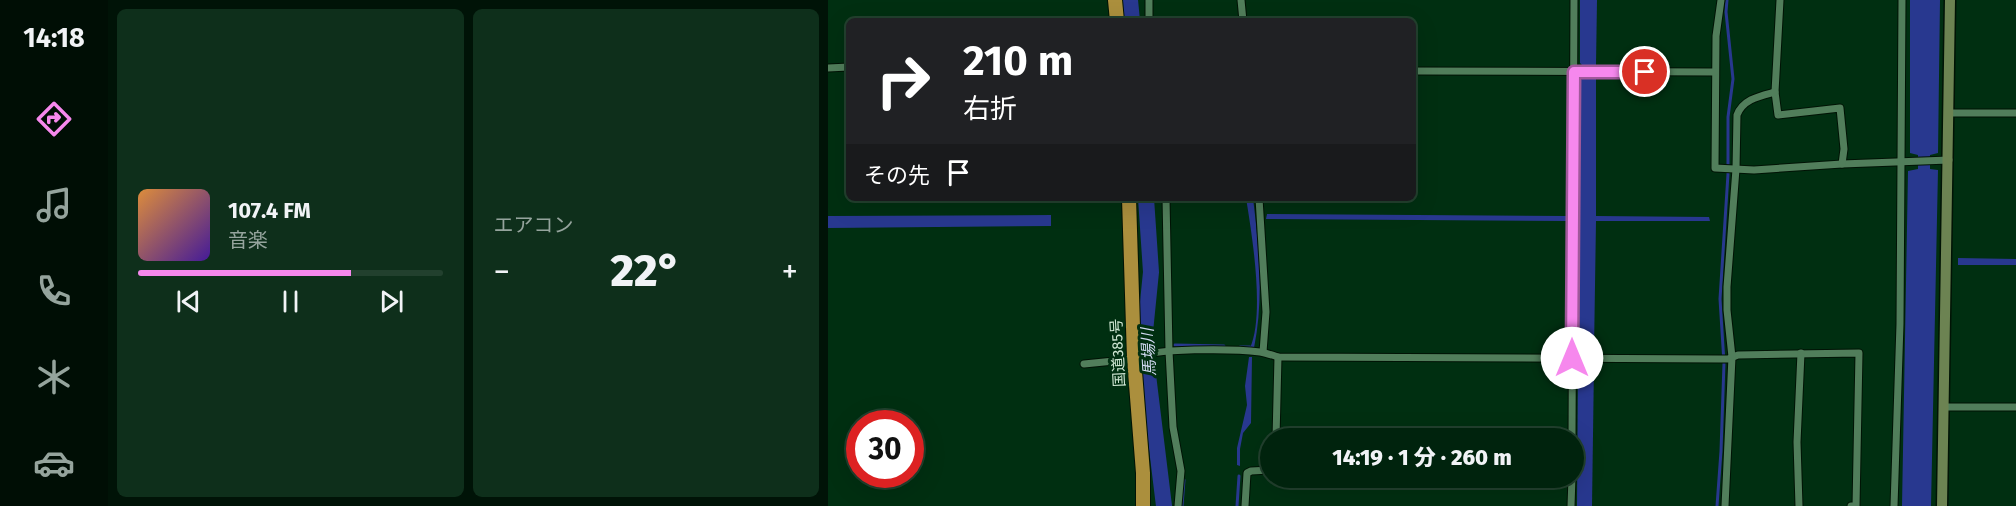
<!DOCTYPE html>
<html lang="ja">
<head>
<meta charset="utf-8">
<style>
	:root { --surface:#00230d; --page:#0e2f1b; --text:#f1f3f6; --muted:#95a49d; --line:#22402e; --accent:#f688ed }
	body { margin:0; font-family:"Fira Sans","Noto Sans JP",sans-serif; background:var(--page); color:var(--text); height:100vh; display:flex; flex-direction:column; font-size:22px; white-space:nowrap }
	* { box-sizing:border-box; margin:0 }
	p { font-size:20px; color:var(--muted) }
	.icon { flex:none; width:33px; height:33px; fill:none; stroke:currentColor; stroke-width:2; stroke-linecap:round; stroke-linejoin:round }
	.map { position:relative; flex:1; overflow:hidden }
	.panel { display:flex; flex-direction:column; gap:9px; padding:9px; background:#001307; width:720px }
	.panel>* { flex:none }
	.guide { position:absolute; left:18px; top:18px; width:570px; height:183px; border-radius:9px; box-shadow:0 6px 24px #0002,0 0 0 2px var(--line); background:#202124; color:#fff; overflow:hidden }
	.speed { position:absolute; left:18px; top:410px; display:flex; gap:12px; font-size:30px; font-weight:700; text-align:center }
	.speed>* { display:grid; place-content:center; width:78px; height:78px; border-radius:50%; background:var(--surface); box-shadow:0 6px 24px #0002,0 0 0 2px var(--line); line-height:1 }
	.speed .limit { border:9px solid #d22; background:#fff; color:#111 }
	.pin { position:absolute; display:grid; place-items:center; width:51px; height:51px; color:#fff; margin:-26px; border:3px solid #fff; border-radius:50%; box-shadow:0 2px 6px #0007 }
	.me { position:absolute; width:66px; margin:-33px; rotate:0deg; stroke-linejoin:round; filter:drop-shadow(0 0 4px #0008) }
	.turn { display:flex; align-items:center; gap:21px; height:126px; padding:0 18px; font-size:27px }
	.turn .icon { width:78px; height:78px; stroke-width:2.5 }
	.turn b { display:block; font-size:42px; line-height:51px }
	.then { display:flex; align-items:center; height:57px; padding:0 18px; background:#0003; gap:12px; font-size:22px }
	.big { font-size:45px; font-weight:800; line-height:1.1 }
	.panel .tile { flex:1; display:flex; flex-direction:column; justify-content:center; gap:9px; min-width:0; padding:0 21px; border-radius:9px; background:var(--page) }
	.song { display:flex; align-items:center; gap:18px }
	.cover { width:72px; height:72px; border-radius:9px; background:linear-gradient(135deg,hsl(30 70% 55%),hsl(260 70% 35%)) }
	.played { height:6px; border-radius:3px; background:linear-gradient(90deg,var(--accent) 70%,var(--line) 70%) }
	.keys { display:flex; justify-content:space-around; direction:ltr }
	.heat { display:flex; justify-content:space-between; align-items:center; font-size:33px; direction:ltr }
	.panel .tiles { flex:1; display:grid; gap:9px; grid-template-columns:repeat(2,1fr) }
	.trip { position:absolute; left:432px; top:428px; width:324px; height:60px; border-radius:30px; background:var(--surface); box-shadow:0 6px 24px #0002,0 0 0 2px var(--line); font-weight:800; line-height:60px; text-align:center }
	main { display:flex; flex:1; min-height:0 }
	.dock { display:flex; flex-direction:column; width:108px; justify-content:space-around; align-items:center; background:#000e05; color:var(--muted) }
	.dock .icon { width:42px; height:42px }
	.dock .on { color:var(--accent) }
	.dock b { font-size:27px; color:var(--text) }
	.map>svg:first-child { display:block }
	.water { fill:#28388f }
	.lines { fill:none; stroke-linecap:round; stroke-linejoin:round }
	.stream { stroke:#28388f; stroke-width:3 }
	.river { stroke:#28388f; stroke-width:16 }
	.street-casing { stroke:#011305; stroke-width:9 }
	.secondary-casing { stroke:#011305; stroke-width:13 }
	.highway-casing { stroke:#011305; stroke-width:16 }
	.street { stroke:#517e5b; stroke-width:7 }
	.secondary { stroke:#6c8352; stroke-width:10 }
	.highway { stroke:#ab8f3d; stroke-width:14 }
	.route-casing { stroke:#a0589a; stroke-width:15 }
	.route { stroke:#f688ed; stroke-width:10 }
	.labels { text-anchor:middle; stroke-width:6; stroke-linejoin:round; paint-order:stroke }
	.street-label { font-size:15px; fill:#d0e7d4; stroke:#002f11 }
	.water-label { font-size:16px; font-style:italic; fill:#d0d9f1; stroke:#002f11 }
</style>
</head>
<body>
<main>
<nav class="dock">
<b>14:18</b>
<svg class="icon on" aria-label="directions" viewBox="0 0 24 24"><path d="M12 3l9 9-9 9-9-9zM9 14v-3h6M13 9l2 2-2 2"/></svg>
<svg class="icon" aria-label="music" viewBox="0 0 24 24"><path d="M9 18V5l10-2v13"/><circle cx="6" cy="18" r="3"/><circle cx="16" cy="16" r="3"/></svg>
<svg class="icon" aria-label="phone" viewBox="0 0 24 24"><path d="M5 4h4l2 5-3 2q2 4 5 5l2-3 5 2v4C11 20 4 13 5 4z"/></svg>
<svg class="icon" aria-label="climate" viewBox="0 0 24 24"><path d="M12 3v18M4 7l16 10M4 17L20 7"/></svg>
<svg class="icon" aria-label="car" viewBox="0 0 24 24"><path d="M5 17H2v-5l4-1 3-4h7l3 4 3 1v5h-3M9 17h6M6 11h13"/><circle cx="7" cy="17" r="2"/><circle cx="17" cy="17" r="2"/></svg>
</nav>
<section class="panel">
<div class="tiles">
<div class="tile">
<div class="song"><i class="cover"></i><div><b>107.4 FM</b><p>音楽</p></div></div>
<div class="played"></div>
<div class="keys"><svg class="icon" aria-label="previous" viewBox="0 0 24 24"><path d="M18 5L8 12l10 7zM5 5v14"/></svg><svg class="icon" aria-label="pause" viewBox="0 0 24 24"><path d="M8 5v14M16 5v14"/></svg><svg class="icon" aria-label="next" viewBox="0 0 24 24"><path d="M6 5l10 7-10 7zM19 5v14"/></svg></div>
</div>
<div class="tile"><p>エアコン</p>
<div class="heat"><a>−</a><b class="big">22°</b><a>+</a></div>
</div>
</div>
</section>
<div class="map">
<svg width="1188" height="506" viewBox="0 0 1188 506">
	<rect width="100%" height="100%" fill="#002f11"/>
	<g class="water">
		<polygon points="752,0 769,0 768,65 754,65 752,63"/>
		<polygon points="1082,0 1112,0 1110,153 1102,155 1102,169 1110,170 1103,506 1074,506 1080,171 1090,169 1090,155 1082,153"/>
		<polygon points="754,79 768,79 768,216 881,217 882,221 768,221 766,351 752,351 750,349 752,81"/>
		<path d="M418,198H425C431,247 436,299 426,348H422C437,315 424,234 418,198Z"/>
		<polygon points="439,214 738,216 738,221 438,219"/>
		<polygon points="223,215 223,226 0,228 0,216"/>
		<polygon points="1130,258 1188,259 1188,265 1130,265"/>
		<polygon points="421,357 424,357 423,423 415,433 412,449 412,466 409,465 409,448 419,405 417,386"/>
		<polygon points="752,364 766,364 764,506 749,506 750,366"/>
	</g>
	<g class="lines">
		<g class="stream">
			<polyline points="347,345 396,346"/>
			<polyline points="412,347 422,347"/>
			<polyline points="354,506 356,480"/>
			<polyline points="409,506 411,476"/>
			<polyline points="889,506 893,451 896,363 892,299 900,174 900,117 905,79 898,12 899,0"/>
		</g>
		<g class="river">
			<polyline points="302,0 304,21"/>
			<polyline points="318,198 323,272 316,342 336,506"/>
		</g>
		<g class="street-casing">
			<g id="street">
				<polyline points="413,0 415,21"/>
				<polyline points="893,0 888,36 887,168 926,170 1014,164 1121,160"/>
				<polyline points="952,0 947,92 950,115 1012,108 1016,149 1014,164"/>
				<polyline points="321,21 321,0"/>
				<polyline points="0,68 21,67"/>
				<polyline points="585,71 887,72"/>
				<polyline points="1122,113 1188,113"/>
				<polyline points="338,198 341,351 345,427 353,471 350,506"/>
				<polyline points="431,198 438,312 435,352"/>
				<path d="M256,364L306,359C322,347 409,349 432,352C438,353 444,355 450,357L892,359H900L910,355L1031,353L1028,506H1023"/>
				<polyline points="1116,407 1188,407"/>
				<polyline points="448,438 450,357"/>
				<polyline points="744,438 746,0"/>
				<polyline points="417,506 419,473 423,471 442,470"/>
				<polyline points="743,506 744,477"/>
				<path d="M897,506L904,357L899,310V287L908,169L909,115C915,99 932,96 947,92"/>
				<polyline points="971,506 969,442 973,353"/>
				<polyline points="1066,506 1072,324 1074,0"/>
			</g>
		</g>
		<g class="secondary-casing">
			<polyline id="secondary" points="1114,506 1122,0"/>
		</g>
		<g class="highway-casing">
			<g id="highway">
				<polyline points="287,0 289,21"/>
				<polyline points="301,198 306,359 315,473 315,506"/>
			</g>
		</g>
		<use href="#street" class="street"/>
		<use href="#secondary" class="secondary"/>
		<use href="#highway" class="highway"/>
	</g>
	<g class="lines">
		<g class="route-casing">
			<polyline id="route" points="744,358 746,72 817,72"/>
		</g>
		<use href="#route" class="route"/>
	</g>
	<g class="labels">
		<g class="street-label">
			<text transform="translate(290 353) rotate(-93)" y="5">国道385号</text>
		</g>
		<g class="water-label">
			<text transform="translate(320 352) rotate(-93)" y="6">馬場川</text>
		</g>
	</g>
</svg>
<div class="speed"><div class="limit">30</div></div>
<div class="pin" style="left:817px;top:72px;background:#d93025"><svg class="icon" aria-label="arrive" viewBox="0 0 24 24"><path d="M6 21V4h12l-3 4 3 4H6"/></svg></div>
<svg class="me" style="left:744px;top:358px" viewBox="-20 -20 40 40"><circle r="19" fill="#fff"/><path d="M0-13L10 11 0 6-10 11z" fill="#f688ed"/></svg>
<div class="trip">14:19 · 1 分 · 260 m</div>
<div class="guide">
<div class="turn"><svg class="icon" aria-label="right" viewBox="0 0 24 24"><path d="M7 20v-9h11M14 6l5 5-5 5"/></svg><div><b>210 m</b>右折</div></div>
<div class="then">その先<svg class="icon" aria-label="arrive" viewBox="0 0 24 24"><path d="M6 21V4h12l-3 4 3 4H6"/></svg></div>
</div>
</div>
</main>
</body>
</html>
